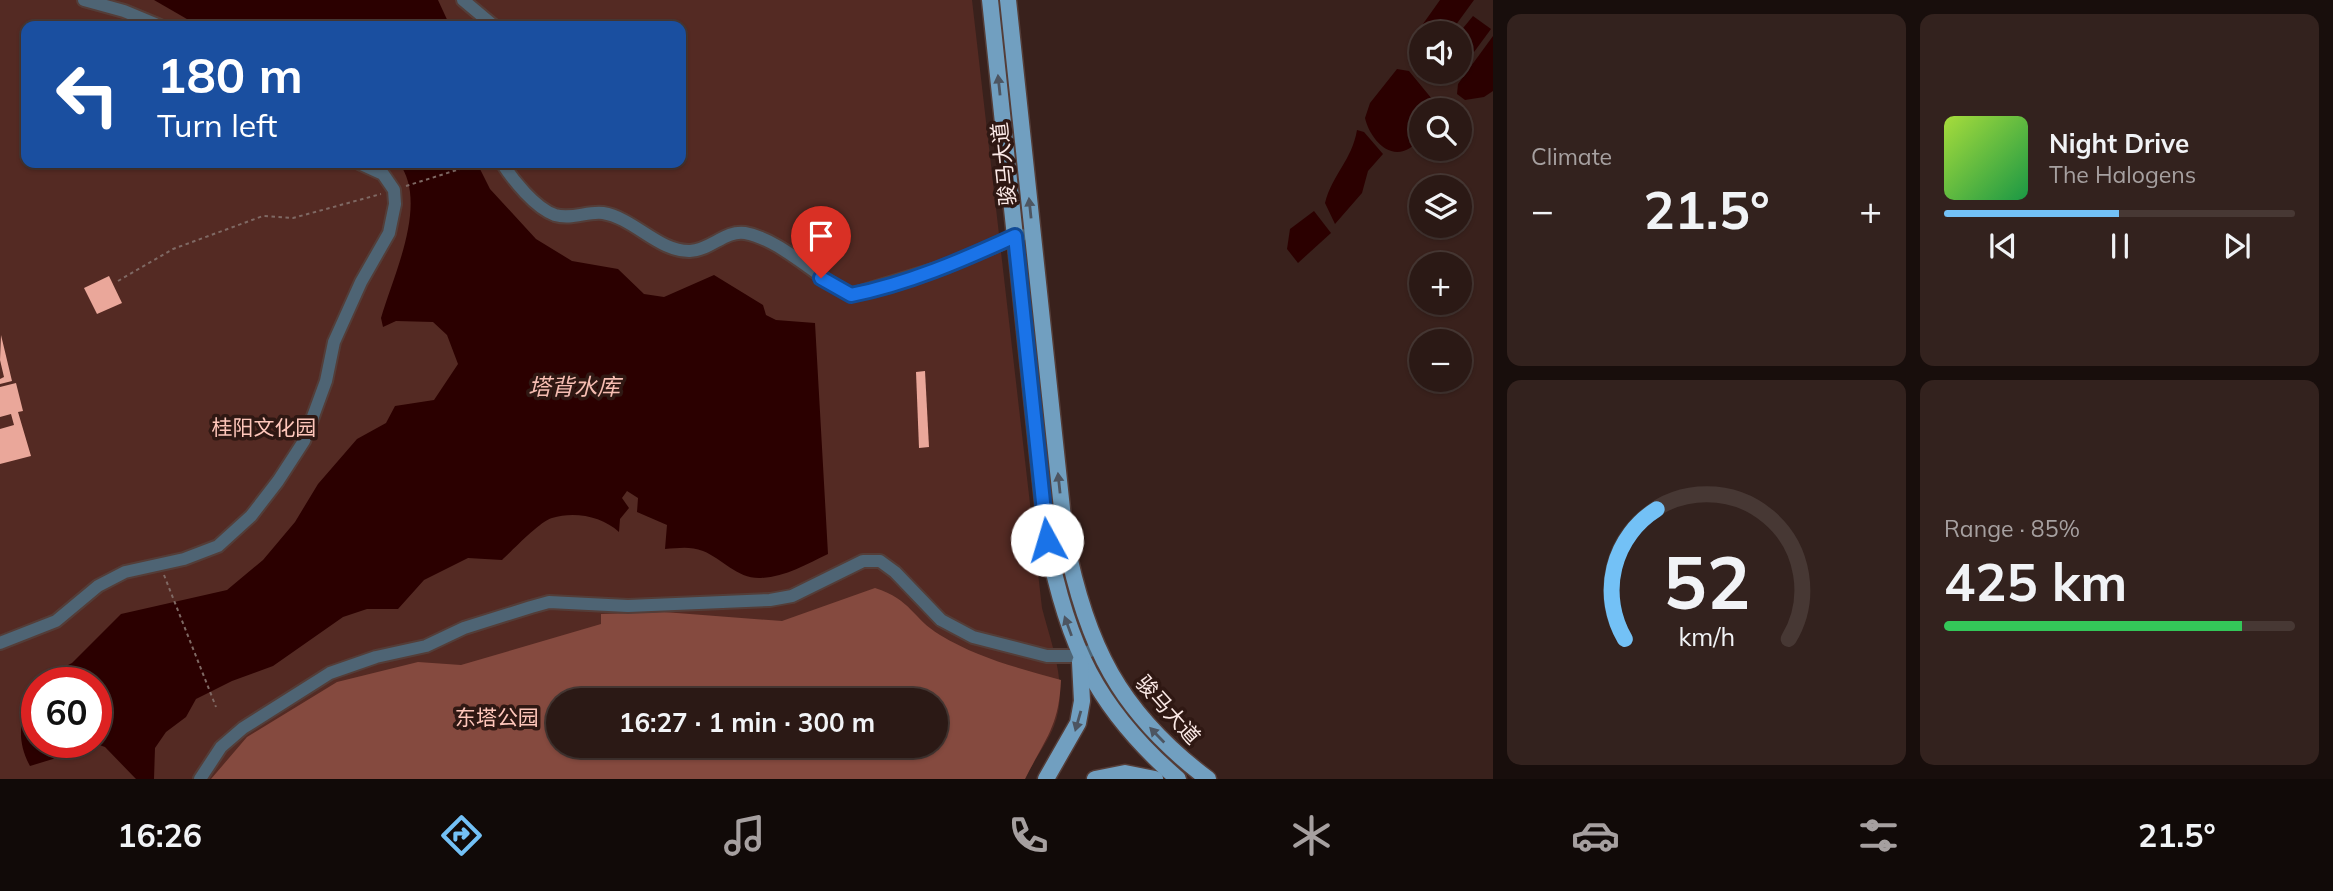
<!DOCTYPE html>
<html lang="en">
<head>
<meta charset="utf-8">
<style>
	:root { --surface:#2b1915; --page:#33221e; --text:#f1f3f6; --muted:#a6a0a0; --line:#473834; --accent:#73c1f6 }
	body { margin:0; font-family:Mulish,"Noto Sans SC",sans-serif; background:var(--page); color:var(--text); height:100vh; display:flex; flex-direction:column; font-size:26px; white-space:nowrap }
	* { box-sizing:border-box; margin:0 }
	p { font-size:23px; color:var(--muted) }
	.icon { flex:none; width:38px; height:38px; fill:none; stroke:currentColor; stroke-width:2; stroke-linecap:round; stroke-linejoin:round }
	.map { position:relative; flex:1; overflow:hidden }
	.sheet { display:flex; flex-direction:column; gap:14px; padding:14px; background:#180e0c; width:840px }
	.sheet>* { flex:none }
	.guide { position:absolute; left:21px; top:21px; width:665px; height:147px; border-radius:14px; box-shadow:0 2px 5px #0004,0 0 0 2px var(--line); background:#1a4fa0; color:#fff; overflow:hidden }
	.tools { position:absolute; left:1409px; top:21px; display:grid; gap:14px }
	.tools a { display:grid; place-items:center; width:63px; height:63px; border-radius:50%; background:var(--surface); box-shadow:0 2px 5px #0004,0 0 0 2px var(--line); font-size:35px }
	.speed { position:absolute; left:21px; top:667px; display:flex; gap:14px; font-size:35px; font-weight:700; text-align:center }
	.speed>* { display:grid; place-content:center; width:91px; height:91px; border-radius:50%; background:var(--surface); box-shadow:0 2px 5px #0004,0 0 0 2px var(--line); line-height:1 }
	.speed .limit { border:10px solid #d22; background:#fff; color:#111 }
	.pin { position:absolute; display:grid; place-items:center; width:60px; height:60px; color:#fff; margin:-72px -30px; border-radius:50% 50% 50% 0; rotate:-45deg; box-shadow:0 0 7px #0007 }
	.pin .icon { rotate:45deg }
	.me { position:absolute; width:77px; margin:-38px; rotate:354deg; stroke-linejoin:round; filter:drop-shadow(0 0 5px #0008) }
	.turn { display:flex; align-items:center; gap:24px; height:147px; padding:0 21px; font-size:32px }
	.turn .icon { width:91px; height:91px; stroke-width:2.5 }
	.turn b { display:block; font-size:49px; line-height:60px }
	.big { font-size:52px; font-weight:700; line-height:1.1 }
	.sheet .card { flex:1; display:flex; flex-direction:column; justify-content:center; gap:10px; min-width:0; padding:0 24px; border-radius:14px; background:var(--page) }
	.sheet .dial { align-items:center; gap:0 }
	.dial svg { height:182px; overflow:visible; fill:none; stroke:var(--line); stroke-width:7; stroke-linecap:round; text-anchor:middle }
	.dial text { fill:var(--text); stroke:none }
	.song { display:flex; align-items:center; gap:21px }
	.cover { width:84px; height:84px; border-radius:10px; background:linear-gradient(135deg,hsl(80 70% 55%),hsl(140 70% 35%)) }
	.played { height:7px; border-radius:4px; background:linear-gradient(90deg,var(--accent) 50%,var(--line) 50%) }
	.keys { display:flex; justify-content:space-around; direction:ltr }
	.heat { display:flex; justify-content:space-between; align-items:center; font-size:38px; direction:ltr }
	.charge { height:10px; border-radius:5px; background:linear-gradient(90deg,#34c759 85%,var(--line) 0) }
	.sheet .tiles { flex:1; display:grid; gap:14px; grid-template-columns:repeat(2,1fr) }
	.trip { position:absolute; left:546px; top:688px; width:402px; height:70px; border-radius:35px; background:var(--surface); box-shadow:0 2px 5px #0004,0 0 0 2px var(--line); font-weight:700; line-height:70px; text-align:center }
	.dock { display:flex; height:112px; justify-content:space-around; align-items:center; background:#110a08; color:var(--muted) }
	.dock .icon { width:49px; height:49px }
	.dock .active { color:var(--accent) }
	.dock b { font-size:32px; color:var(--text) }
	main { display:flex; flex:1; min-height:0 }
	.map>svg:first-child { display:block }
	.green { fill:#542a23; fill-rule:evenodd }
	.forest { fill:#854a3f; fill-rule:evenodd }
	.water { fill:#2b0000 }
	.building { fill:#eaa79a }
	.lines { fill:none; stroke-linecap:round; stroke-linejoin:round }
	.minor-casing { stroke:#543d38; stroke-width:16 }
	.major-casing { stroke:#543d38; stroke-width:19 }
	.path { stroke:#7f6964; stroke-width:2; stroke-dasharray:3.5 3.5; stroke-linecap:butt }
	.minor { stroke:#4e6474; stroke-width:12 }
	.major { stroke:#719fc0; stroke-width:16 }
	.oneway { fill:#4d5561 }
	.route-casing { stroke:#114b97; stroke-width:18 }
	.route { stroke:#1a73e8; stroke-width:12 }
	.labels { text-anchor:middle; stroke-width:7; stroke-linejoin:round; paint-order:stroke }
	.street-label { font-size:21px; fill:#fceae7; stroke:#2f1813 }
	.park-label { font-size:21px; fill:#fec6ba; stroke:#2f1813 }
	.water-label { font-size:23px; font-style:italic; fill:#f6bdb2; stroke:#2f1813 }
</style>
</head>
<body>
<main>
<div class="map">
<svg width="1493" height="779" viewBox="0 0 1493 779">
	<rect width="100%" height="100%" fill="#39211c"/>
	<path class="green" d="M0,0H972L1042,608C1052,647 1069,687 1054,726C1047,744 1033,761 1025,779H0ZM26,26H681V163H26ZM37,682H96V742H37ZM558,700H936V746H558Z"/>
	<path class="forest" d="M875,588C912,600 912,618 940,635C978,658 1018,668 1061,680C1059,727 1045,739 1025,779H211L247,737L337,682L418,662L461,665L601,624V614L664,612L782,621ZM936,700V746H558V700Z"/>
	<g class="water">
		<polygon points="154,0 438,0 450,26 199,26"/>
		<polygon points="1440,0 1474,0 1450,33 1421,33 1421,49 1413,38"/>
		<polygon points="1473,16 1491,29 1460,71 1459,33"/>
		<polygon points="1493,36 1493,91 1484,97 1465,100 1457,94 1458,84"/>
		<path d="M1397,69L1409,71L1441,110H1421V136C1415,140 1415,145 1410,148C1388,162 1369,136 1365,118L1370,103Z"/>
		<path d="M1357,130L1364,132L1383,154L1368,171L1362,193L1335,224L1325,203C1332,175 1352,160 1357,130Z"/>
		<path d="M399,163H477L490,189L536,239L572,261L618,269L644,294L664,297L714,275L763,305L766,315L776,320L815,323L828,554C807,564 785,577 761,578C737,579 723,559 703,551C690,546 679,548 665,549L667,525L637,512L638,498L627,491L622,498L629,508L620,519L619,532C602,516 574,511 552,518C539,522 513,550 502,560L468,558L424,580L398,609H367L343,617L273,666L232,681L196,699L186,717L166,732L155,748L154,779H136L105,747L91,742H96V682H37L39,680L72,663L121,614L227,590L263,560L295,522L318,484L357,439L386,423L395,406L434,400L458,364L447,335L433,322L396,321L383,327L381,318C393,276 429,203 399,163Z"/>
		<polygon points="1314,211 1331,233 1298,263 1287,249 1290,229"/>
		<path d="M37,684V742H81L71,744L53,759L30,766C14,737 21,711 37,684Z"/>
	</g>
	<g class="building">
		<polygon points="109,276 122,303 97,314 84,288"/>
		<polygon points="1,335 12,381 0,384 0,379 4,377 0,360"/>
		<polygon points="925,371 929,447 919,448 916,372"/>
		<polygon points="16,383 23,411 18,412 31,456 0,464 0,429 14,425 11,414 0,417 0,387"/>
	</g>
	<g class="lines">
		<g class="minor-casing">
			<g id="minor">
				<polyline points="84,0 124,11 160,26"/>
				<polyline points="463,0 494,26"/>
				<path d="M502,163C513,180 535,208 555,215C572,220 587,211 603,213C634,218 659,252 690,251C711,250 725,230 745,233C780,239 819,279 851,295L946,266L1022,235"/>
				<polyline points="0,643 56,621 98,586 125,572 184,559 218,546 251,516 278,481 304,441 326,381 334,342 361,282 389,233 395,204 394,190 383,174 359,163"/>
				<polyline points="200,779 221,747 243,728 330,673 376,657 426,646 464,628 531,607 549,602 628,606 770,600 792,596 863,561 880,561 895,572 941,620 973,637 1047,656 1080,656 1096,648"/>
			</g>
		</g>
		<g class="major-casing">
			<g id="major">
				<path d="M990,0L1047,540C1067,644 1096,708 1178,779"/>
				<path d="M1008,0L1065,537C1086,645 1119,712 1208,779"/>
				<polyline points="1046,779 1078,723 1082,701 1080,662"/>
				<polyline points="1095,779 1125,773 1155,779"/>
			</g>
		</g>
		<g class="path">
			<polyline points="406,186 479,163"/>
			<polyline points="118,281 173,249 263,216 293,218 381,194"/>
			<polyline points="164,575 216,707"/>
		</g>
		<use href="#minor" class="minor"/>
		<use href="#major" class="major"/>
	</g>
	<defs><path id="oneway-solid" d="M-6-.8H1V-3.2L6.5 0L1 3.2V.8H-6Z" transform="scale(1.75)"/></defs>
	<g class="oneway">
		<use href="#oneway-solid" transform="translate(999 85) rotate(-96)"/>
		<use href="#oneway-solid" transform="translate(1030 208) rotate(-96)"/>
		<use href="#oneway-solid" transform="translate(1059 483) rotate(-96)"/>
		<use href="#oneway-solid" transform="translate(1068 626) rotate(-110)"/>
		<use href="#oneway-solid" transform="translate(1078 721) rotate(106)"/>
		<use href="#oneway-solid" transform="translate(1157 735) rotate(-134)"/>
	</g>
	<g class="lines">
		<g class="route-casing">
			<path id="route" d="M821,278L851,295C907,284 963,260 1015,236L1047,540"/>
		</g>
		<use href="#route" class="route"/>
	</g>
	<g class="labels">
		<g class="street-label">
			<text transform="translate(1004 164) rotate(-96)" y="7">骏马大道</text>
			<text transform="translate(1168 710) rotate(48)" y="7">骏马大道</text>
		</g>
		<g class="park-label">
			<text x="264" y="435">桂阳文化园</text>
			<text x="497" y="725">东塔公园</text>
		</g>
		<g class="water-label">
			<text x="574" y="395">塔背水库</text>
		</g>
	</g>
</svg>
<div class="tools">
<a><svg class="icon" aria-label="sound" viewBox="0 0 24 24"><path d="M4 9h4l5-4v14l-5-4H4zM17 9q2 3 0 6"/></svg></a>
<a><svg class="icon" aria-label="search" viewBox="0 0 24 24"><circle cx="10" cy="10" r="6"/><path d="M15 15l6 6"/></svg></a>
<a><svg class="icon" aria-label="layers" viewBox="0 0 24 24"><path d="M12 4l9 5-9 5-9-5zM3 14l9 5 9-5"/></svg></a>
<a>+</a>
<a>−</a>
</div>
<div class="speed"><div class="limit">60</div></div>
<div class="pin" style="left:821px;top:278px;background:#d93025"><svg class="icon" aria-label="arrive" viewBox="0 0 24 24"><path d="M6 21V4h12l-3 4 3 4H6"/></svg></div>
<svg class="me" style="left:1047px;top:540px" viewBox="-20 -20 40 40"><circle r="19" fill="#fff"/><path d="M0-13L10 11 0 6-10 11z" fill="#1a73e8"/></svg>
<div class="trip">16:27 · 1 min · 300 m</div>
<div class="guide">
<div class="turn"><svg class="icon" aria-label="left" viewBox="0 0 24 24"><path d="M17 20v-9H6M10 6l-5 5 5 5"/></svg><div><b>180 m</b>Turn left</div></div>
</div>
</div>
<section class="sheet">
<div class="tiles">
<div class="card"><p>Climate</p>
<div class="heat"><a>−</a><b class="big">21.5°</b><a>+</a></div>
</div>
<div class="card">
<div class="song"><i class="cover"></i><div><b>Night Drive</b><p>The Halogens</p></div></div>
<div class="played"></div>
<div class="keys"><svg class="icon" aria-label="previous" viewBox="0 0 24 24"><path d="M18 5L8 12l10 7zM5 5v14"/></svg><svg class="icon" aria-label="pause" viewBox="0 0 24 24"><path d="M8 5v14M16 5v14"/></svg><svg class="icon" aria-label="next" viewBox="0 0 24 24"><path d="M6 5l10 7-10 7zM19 5v14"/></svg></div>
</div>
<div class="card dial"><svg viewBox="0 0 100 80">
<path d="M14 69A42 42 0 1 1 86 69"/>
<path d="M14 69A42 42 0 0 1 28 12" stroke="#73c1f6"/>
<text x="50" y="56" font-size="32" font-weight="700">52</text>
<text x="50" y="72" font-size="11">km/h</text>
</svg></div>
<div class="card"><p>Range · 85%</p><b class="big">425 km</b><div class="charge"></div></div>
</div>
</section>
</main>
<nav class="dock">
<b>16:26</b>
<svg class="icon active" aria-label="directions" viewBox="0 0 24 24"><path d="M12 3l9 9-9 9-9-9zM9 14v-3h6M13 9l2 2-2 2"/></svg>
<svg class="icon" aria-label="music" viewBox="0 0 24 24"><path d="M9 18V5l10-2v13"/><circle cx="6" cy="18" r="3"/><circle cx="16" cy="16" r="3"/></svg>
<svg class="icon" aria-label="phone" viewBox="0 0 24 24"><path d="M5 4h4l2 5-3 2q2 4 5 5l2-3 5 2v4C11 20 4 13 5 4z"/></svg>
<svg class="icon" aria-label="climate" viewBox="0 0 24 24"><path d="M12 3v18M4 7l16 10M4 17L20 7"/></svg>
<svg class="icon" aria-label="car" viewBox="0 0 24 24"><path d="M5 17H2v-5l4-1 3-4h7l3 4 3 1v5h-3M9 17h6M6 11h13"/><circle cx="7" cy="17" r="2"/><circle cx="17" cy="17" r="2"/></svg>
<svg class="icon" aria-label="filters" viewBox="0 0 24 24"><path d="M4 7h16M4 17h16"/><circle cx="9" cy="7" r="2"/><circle cx="15" cy="17" r="2"/></svg>
<b>21.5°</b>
</nav>
</body>
</html>
